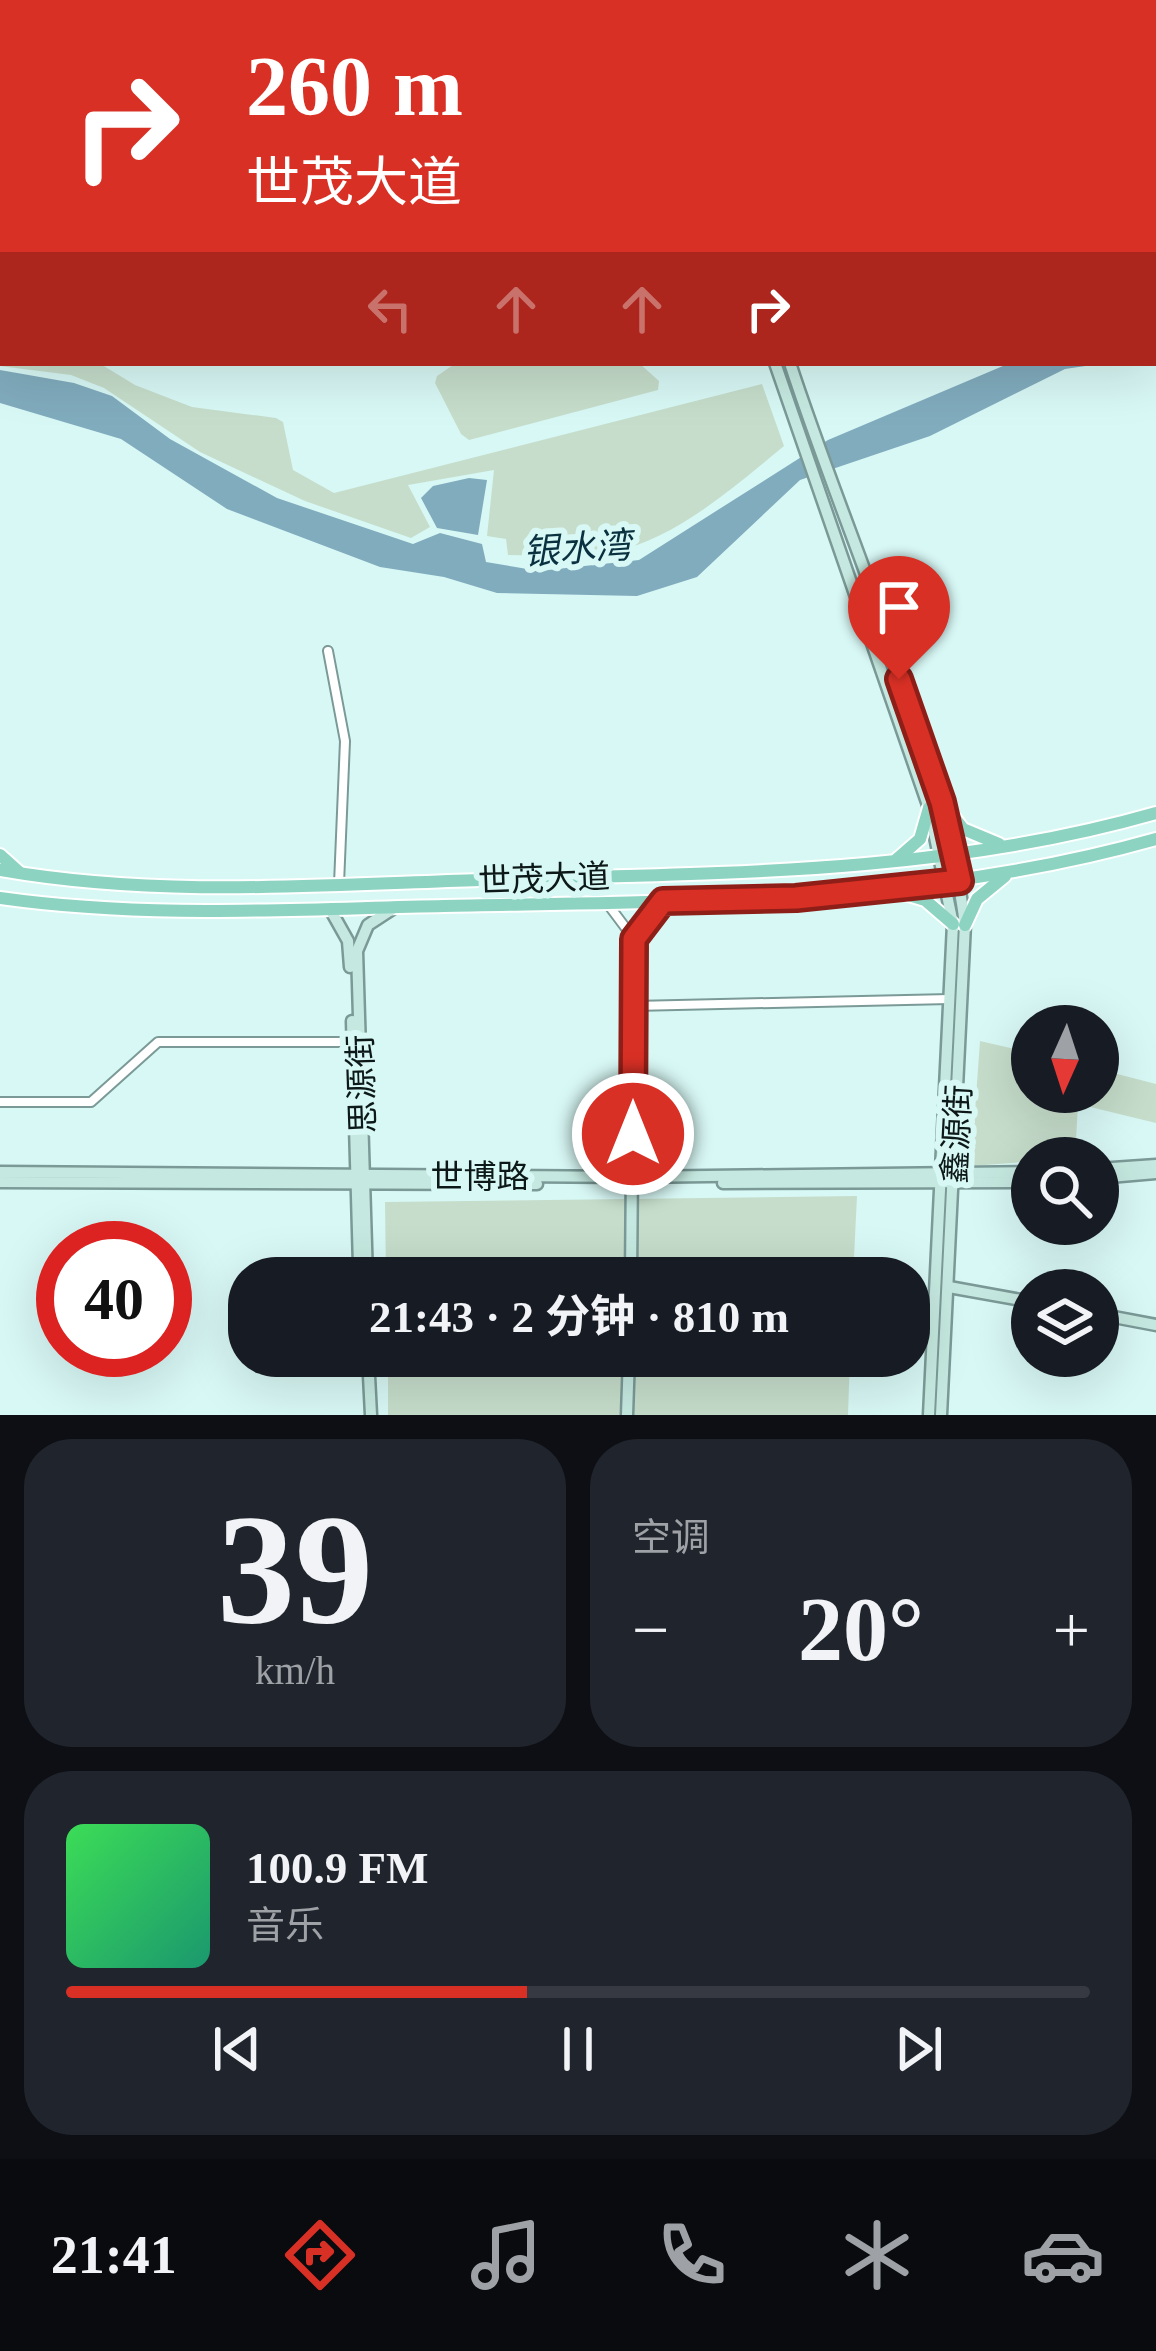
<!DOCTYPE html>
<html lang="zh">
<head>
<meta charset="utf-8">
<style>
	:root { --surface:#171b24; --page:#20242c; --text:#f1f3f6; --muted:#9ea1a6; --line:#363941; --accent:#d93025 }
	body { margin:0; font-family:"Times New Roman","Noto Sans SC",serif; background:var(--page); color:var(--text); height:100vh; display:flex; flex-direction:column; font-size:45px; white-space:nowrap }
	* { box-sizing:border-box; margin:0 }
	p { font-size:39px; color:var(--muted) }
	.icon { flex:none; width:66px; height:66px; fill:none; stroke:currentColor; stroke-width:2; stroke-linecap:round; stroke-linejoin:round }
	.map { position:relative; height:1415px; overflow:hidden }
	.sheet { display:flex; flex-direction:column; gap:24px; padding:24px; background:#0d0f14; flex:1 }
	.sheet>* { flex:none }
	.guide { position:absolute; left:0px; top:0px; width:1158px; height:366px; box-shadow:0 12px 48px #0002; background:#d93025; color:#fff; overflow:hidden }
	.needle { width:78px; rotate:183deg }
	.fabs { position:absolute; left:1011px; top:1005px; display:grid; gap:24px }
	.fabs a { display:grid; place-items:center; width:108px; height:108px; border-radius:50%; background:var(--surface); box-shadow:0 12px 48px #0002; font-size:60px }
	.speed { position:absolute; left:36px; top:1221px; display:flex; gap:24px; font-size:60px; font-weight:700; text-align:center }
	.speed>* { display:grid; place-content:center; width:156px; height:156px; border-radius:50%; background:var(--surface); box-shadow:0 12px 48px #0002; line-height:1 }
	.speed .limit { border:18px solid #d22; background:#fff; color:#111 }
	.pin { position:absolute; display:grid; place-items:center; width:102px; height:102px; color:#fff; margin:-123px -51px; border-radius:50% 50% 50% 0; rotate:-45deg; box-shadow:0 0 12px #0007 }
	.pin .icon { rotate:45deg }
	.me { position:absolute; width:132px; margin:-66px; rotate:0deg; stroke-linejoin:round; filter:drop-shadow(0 0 9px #0008) }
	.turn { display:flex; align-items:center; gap:42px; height:252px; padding:0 48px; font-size:54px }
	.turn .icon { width:156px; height:156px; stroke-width:2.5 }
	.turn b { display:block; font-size:84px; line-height:102px }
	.lanes { display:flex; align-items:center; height:114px; padding:0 48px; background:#0003; justify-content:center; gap:60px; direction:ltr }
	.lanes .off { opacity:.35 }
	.big { font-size:90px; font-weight:700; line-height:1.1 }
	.sheet .tile { flex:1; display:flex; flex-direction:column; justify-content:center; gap:18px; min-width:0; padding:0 42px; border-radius:48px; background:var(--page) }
	.sheet .dial { align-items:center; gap:0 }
	.dial b { font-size:156px; line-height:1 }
	.song { display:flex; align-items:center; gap:36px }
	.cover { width:144px; height:144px; border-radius:18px; background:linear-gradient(135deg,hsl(130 70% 55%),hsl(160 70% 35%)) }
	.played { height:12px; border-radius:6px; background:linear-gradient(90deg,var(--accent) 45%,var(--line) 45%) }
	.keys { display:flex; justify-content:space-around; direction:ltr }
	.heat { display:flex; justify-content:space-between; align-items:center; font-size:66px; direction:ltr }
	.sheet .tiles { flex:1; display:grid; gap:24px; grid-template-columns:1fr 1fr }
	.tile:last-child { grid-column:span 2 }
	.trip { position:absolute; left:228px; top:1257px; width:702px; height:120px; border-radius:48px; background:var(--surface); box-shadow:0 12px 48px #0002; font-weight:700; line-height:120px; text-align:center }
	.dock { display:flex; height:192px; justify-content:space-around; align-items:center; background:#090b0e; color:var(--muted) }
	.dock .icon { width:84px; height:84px }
	.dock .active { color:var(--accent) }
	.dock b { font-size:54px; color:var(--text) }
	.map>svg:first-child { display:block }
	.green { fill:#c6ddcb }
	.water { fill:#81acbe }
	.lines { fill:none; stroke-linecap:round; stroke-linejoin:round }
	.street-casing { stroke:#7b9a97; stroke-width:12 }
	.secondary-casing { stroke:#7b9a97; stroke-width:15 }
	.primary-casing { stroke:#fff; stroke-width:16 }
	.street { stroke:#fff; stroke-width:8 }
	.secondary { stroke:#c5e9e0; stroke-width:10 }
	.primary { stroke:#8cd4c1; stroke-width:12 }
	.route-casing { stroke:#8d1f18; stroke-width:30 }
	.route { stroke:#d93025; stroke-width:21 }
	.labels { text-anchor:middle; stroke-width:12; stroke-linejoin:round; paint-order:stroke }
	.street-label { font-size:33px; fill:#0d1918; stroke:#d8f8f5 }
	.water-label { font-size:36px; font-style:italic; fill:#09313f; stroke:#d8f8f5 }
</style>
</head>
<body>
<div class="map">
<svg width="1156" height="1415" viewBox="0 0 1156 1415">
	<rect width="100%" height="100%" fill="#d8f8f5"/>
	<g class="green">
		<polygon points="0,0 639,0 640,3 3,3 0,163"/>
		<path d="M0,342L3,363H99L135,385L192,407L276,418L283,422L293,470L334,493L762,384L784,446C733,488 676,539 610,553C579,560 540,555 508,555L506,539L487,536L494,470L408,485L430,527L411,538L305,501L200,452L104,388L71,375L0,366Z"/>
		<polygon points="456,363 639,363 659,381 658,390 469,440 461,434 435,383 437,376"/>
		<polygon points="980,1041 1032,1053 1032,1092 1098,1092 1098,1069 1156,1084 1156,1123 1078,1104 1075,1158 971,1166"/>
		<polygon points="857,1196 853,1278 386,1278 385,1202"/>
		<polygon points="388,1356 850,1356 848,1415 388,1415"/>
	</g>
	<g class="water">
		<polygon points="1010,363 1106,363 1065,369 930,436 800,480 697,577 637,596 497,593 444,577 380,567 227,509 121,439 0,403 0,370 74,383 112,396 170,439 277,498 413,544 440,533 482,544 486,562 539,571 639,560 828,440"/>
		<polygon points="469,478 487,480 478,535 437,528 421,498 433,486"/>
	</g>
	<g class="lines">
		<g class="street-casing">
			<g id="street">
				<polyline points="328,651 345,741 339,884"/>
				<polyline points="607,903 634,939 663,902"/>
				<polyline points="634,1006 950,999"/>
				<polyline points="0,1102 91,1102 158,1042 353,1042"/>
			</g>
		</g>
		<g class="secondary-casing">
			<g id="secondary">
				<polyline points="650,0 651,3"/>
				<polyline points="663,0 664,3"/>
				<polyline points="855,3 863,0"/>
				<polyline points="884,3 893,0"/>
				<polyline points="0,239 3,239"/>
				<polyline points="0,278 3,276"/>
				<polyline points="775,363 929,808 953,924 929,1415"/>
				<path d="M790,363C849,544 940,736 965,924L941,1415"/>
				<polyline points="330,909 348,941 350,967"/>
				<polyline points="352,1021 359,1266"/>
				<polyline points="1098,1169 1156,1165"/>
				<polyline points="0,1172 633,1177 1032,1172"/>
				<polyline points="1098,1178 1156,1173"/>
				<polyline points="0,1182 537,1184"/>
				<polyline points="723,1183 1032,1182"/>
				<polyline points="367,1278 357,951 368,925 394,908"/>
				<polyline points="631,1278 634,939"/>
				<polyline points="949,1287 1032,1302"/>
				<polyline points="1098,1314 1156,1325"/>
				<polyline points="368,1356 371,1415"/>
				<polyline points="627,1415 629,1356"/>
			</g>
		</g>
		<g class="primary-casing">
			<g id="primary">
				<polyline points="942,802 963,829 999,844"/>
				<polyline points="0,855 20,873"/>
				<polyline points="897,859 920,839 929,808"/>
				<path d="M0,870C158,898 321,885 480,880C706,873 937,876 1156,813"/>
				<polyline points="899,892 925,900 953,924"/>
				<path d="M0,898C148,919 295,909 444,906C683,901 924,905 1156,839"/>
				<polyline points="965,925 977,899 1005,876"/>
			</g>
		</g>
		<use href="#street" class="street"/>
		<use href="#secondary" class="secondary"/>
		<use href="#primary" class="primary"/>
	</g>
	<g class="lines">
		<g class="route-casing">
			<polyline id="route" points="633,1134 634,939 663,901 796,898 960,881 942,802 899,679"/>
		</g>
		<use href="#route" class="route"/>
	</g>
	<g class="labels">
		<g class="street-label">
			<text transform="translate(544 878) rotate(-2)" y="12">世茂大道</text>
			<text transform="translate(361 1084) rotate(-92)" y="12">思源街</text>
			<text transform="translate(956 1134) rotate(-87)" y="12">鑫源街</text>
			<text x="480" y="1188">世博路</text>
		</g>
		<g class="water-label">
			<text transform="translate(577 548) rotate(-4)" y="13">银水湾</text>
		</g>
	</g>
</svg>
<div class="fabs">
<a><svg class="needle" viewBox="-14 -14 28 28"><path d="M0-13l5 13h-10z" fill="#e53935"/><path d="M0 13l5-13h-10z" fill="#9ea1a6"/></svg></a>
<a><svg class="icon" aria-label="search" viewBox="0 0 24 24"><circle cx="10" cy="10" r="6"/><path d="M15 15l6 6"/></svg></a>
<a><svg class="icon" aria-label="layers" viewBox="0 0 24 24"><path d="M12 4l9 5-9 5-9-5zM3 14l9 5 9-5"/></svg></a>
</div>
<div class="speed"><div class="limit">40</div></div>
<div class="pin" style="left:899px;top:679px;background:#d93025"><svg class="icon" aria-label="arrive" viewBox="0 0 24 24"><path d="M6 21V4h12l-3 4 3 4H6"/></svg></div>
<svg class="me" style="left:633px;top:1134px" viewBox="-20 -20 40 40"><circle r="17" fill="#d93025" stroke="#fff" stroke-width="3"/><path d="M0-11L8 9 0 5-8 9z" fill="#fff"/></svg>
<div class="trip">21:43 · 2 分钟 · 810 m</div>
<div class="guide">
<div class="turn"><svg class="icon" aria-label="right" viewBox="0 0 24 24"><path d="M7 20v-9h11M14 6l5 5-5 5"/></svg><div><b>260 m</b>世茂大道</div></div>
<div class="lanes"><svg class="icon off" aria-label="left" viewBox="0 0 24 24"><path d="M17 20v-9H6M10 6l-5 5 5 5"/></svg><svg class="icon off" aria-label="ahead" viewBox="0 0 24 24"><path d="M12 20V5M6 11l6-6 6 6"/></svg><svg class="icon off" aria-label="ahead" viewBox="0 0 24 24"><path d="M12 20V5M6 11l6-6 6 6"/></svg><svg class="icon" aria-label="right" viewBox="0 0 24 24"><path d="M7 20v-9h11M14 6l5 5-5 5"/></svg></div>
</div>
</div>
<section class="sheet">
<div class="tiles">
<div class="tile dial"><b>39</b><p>km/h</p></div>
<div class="tile"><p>空调</p>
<div class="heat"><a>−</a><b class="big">20°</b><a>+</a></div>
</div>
<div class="tile">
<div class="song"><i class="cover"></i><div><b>100.9 FM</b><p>音乐</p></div></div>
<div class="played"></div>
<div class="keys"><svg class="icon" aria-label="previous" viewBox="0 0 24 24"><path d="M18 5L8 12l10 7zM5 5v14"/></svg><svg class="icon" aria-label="pause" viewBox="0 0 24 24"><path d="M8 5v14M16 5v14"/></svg><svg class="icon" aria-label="next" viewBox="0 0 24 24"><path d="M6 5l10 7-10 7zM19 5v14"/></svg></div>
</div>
</div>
</section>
<nav class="dock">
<b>21:41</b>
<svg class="icon active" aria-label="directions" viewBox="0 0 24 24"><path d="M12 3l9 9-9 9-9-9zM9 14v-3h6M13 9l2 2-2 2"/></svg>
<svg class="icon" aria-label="music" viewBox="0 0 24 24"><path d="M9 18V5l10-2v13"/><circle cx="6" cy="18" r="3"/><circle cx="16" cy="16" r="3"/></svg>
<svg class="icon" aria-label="phone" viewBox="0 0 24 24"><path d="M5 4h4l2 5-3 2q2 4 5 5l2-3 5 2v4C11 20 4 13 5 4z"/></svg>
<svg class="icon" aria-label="climate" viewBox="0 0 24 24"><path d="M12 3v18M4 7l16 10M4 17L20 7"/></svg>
<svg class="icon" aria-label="car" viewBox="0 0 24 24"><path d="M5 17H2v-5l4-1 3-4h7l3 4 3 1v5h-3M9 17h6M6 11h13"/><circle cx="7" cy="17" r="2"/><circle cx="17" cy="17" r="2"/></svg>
</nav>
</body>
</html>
